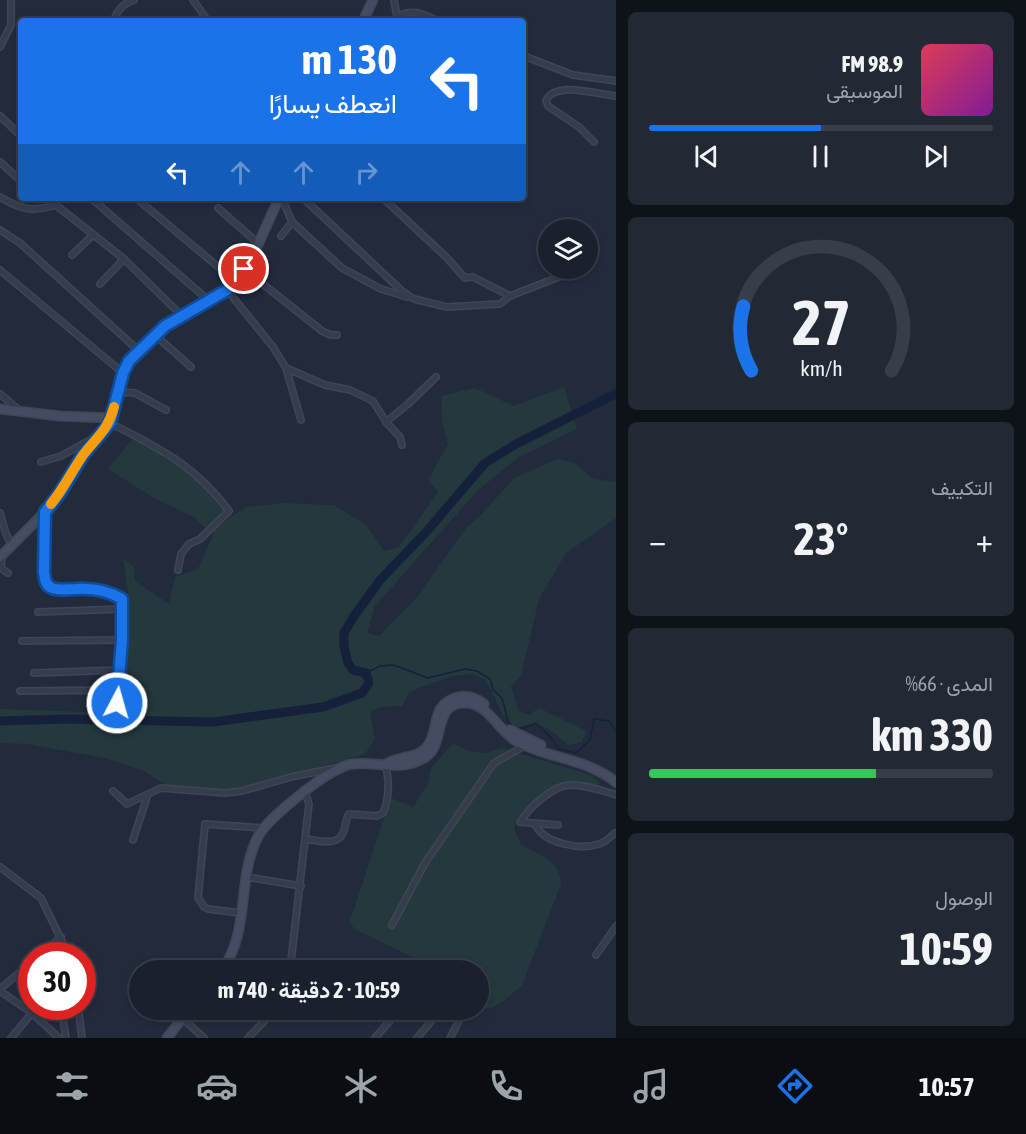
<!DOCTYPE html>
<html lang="ar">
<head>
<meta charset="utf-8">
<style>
	:root { --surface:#1a202d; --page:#232835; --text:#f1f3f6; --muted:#9fa3aa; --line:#383e49; --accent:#1a73e8 }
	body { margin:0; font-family:"Asap Condensed",Vazirmatn,sans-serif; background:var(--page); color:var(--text); direction:rtl; height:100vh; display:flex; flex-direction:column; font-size:22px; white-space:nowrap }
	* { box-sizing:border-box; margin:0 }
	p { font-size:20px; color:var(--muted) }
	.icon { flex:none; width:33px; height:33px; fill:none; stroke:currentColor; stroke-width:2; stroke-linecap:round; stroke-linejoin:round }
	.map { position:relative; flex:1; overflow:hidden; direction:ltr }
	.sheet { display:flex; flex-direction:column; gap:12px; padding:12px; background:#0e1219; width:410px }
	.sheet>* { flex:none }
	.top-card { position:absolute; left:18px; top:18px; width:508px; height:183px; border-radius:6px; box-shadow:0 3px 9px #0003,0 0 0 2px var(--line); direction:rtl; background:#1a73e8; color:#fff; overflow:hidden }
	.controls { position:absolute; left:538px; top:219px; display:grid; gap:12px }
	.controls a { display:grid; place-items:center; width:60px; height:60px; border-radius:50%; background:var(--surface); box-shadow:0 3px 9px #0003,0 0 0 2px var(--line); font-size:30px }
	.speed { position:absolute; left:18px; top:942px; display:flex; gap:12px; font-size:30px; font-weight:700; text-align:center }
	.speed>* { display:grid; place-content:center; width:78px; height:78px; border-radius:50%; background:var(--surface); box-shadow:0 3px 9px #0003,0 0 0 2px var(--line); line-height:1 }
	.speed .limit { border:9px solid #d22; background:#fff; color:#111 }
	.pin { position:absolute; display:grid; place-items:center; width:51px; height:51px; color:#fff; margin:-26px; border:3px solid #fff; border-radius:50%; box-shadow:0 2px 6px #0007 }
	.me { position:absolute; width:66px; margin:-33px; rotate:6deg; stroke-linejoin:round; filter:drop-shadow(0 0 4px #0008) }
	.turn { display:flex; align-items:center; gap:21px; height:126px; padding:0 30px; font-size:27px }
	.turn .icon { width:78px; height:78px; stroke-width:2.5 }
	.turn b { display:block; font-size:42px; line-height:51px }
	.lanes { display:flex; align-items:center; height:57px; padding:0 30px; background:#0003; justify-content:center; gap:30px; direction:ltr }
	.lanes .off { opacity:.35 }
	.big { font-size:45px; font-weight:700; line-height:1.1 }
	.sheet .card { flex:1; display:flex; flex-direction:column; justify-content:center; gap:9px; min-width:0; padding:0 21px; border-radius:9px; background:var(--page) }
	.sheet .dial { align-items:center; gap:0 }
	.dial svg { height:156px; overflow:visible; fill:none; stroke:var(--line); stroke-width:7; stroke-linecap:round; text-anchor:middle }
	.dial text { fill:var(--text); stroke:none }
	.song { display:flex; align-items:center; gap:18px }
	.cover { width:72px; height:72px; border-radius:9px; background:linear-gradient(135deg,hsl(350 70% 55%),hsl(290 70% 35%)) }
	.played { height:6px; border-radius:3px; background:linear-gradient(90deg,var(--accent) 50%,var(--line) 50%) }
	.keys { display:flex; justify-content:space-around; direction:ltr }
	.heat { display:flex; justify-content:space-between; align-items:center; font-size:33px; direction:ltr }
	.charge { height:9px; border-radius:4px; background:linear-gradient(90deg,#34c759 66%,var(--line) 0) }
	.trip { position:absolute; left:129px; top:960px; width:360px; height:60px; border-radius:30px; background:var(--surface); box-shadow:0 3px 9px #0003,0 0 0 2px var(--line); font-weight:700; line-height:60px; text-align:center; direction:rtl }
	.tabs { display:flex; height:96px; justify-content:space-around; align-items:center; background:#0a0d12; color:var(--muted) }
	.tabs .icon { width:42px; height:42px }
	.tabs .on { color:var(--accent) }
	.tabs b { font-size:27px; color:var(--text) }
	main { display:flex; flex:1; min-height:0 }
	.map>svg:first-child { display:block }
	.green { fill:#24383d }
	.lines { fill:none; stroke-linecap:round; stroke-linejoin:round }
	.stream { stroke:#15213a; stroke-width:1.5 }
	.river { stroke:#15213a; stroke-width:9 }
	.street-casing { stroke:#3f4655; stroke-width:8 }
	.secondary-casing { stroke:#3f4655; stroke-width:11 }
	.street { stroke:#353d4c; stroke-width:5 }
	.secondary { stroke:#434c60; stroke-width:8 }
	.route-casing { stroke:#114b97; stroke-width:15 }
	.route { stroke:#1a73e8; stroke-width:10 }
	.slow { stroke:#f59e0b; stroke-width:10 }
</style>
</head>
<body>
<main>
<section class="sheet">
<div class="card">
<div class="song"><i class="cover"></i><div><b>98.9 FM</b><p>الموسيقى</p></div></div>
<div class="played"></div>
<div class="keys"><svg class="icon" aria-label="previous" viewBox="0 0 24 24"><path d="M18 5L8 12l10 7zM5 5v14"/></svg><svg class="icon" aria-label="pause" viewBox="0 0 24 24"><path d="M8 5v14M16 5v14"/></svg><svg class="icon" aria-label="next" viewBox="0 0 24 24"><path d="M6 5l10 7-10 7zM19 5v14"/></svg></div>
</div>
<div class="card dial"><svg viewBox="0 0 100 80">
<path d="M14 69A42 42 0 1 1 86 69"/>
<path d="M14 69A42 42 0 0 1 10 36" stroke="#1a73e8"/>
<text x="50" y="56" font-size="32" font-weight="700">27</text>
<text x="50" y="72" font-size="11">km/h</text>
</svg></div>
<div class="card"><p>التكييف</p>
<div class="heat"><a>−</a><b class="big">23°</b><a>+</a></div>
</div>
<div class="card"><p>المدى · 66%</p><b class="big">330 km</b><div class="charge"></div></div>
<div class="card"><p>الوصول</p><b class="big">10:59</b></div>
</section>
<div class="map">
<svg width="617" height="1038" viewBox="0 0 617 1038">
	<rect width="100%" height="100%" fill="#222b3c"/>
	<g class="green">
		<path d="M564,387L577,429L519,457L478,490L375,606L367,633L379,636L418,596L466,528L481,515L514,478L558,459L575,463L593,479L616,482V518L566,553L539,599L521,676L511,686L519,711L529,715L539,708L586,731L582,742L568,745C551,730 538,717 515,729L503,715L486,680L473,674L453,676L419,688L410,692L402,706L380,707L370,712L375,739L365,754L236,792H176L144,771L105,758L27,744L0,743V709L112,713L120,701L128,592L123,558L134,567L135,581L169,604L175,577L198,569L217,526L246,507L283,503L334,505L366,525L384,551L399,547L438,492L428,480L448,444L442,422L441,396L475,388L514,406Z"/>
		<polygon points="133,438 180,465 198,478 225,510 205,528 194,517 154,498 108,469"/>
		<path d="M453,743L469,751L486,753L502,748L591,775L600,783L598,787C590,785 579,781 570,782C555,782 519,808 515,823C513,829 519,839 521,845C537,853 562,862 561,884L522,985C516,991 496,1009 488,1008C485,1008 481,1005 479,1004L478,970H431L411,956L354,929L350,921L384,818L388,797L413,807L428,784L431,768Z"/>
	</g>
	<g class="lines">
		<path class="stream" d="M366,673L380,666L394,665L428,678L465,669L477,671L490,679L493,690L502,698L508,721L514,728H524L536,723C544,733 553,736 558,749L576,753L590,740L594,719L609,721L617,733"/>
		<polyline class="river" points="0,721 66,719 213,722 323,707 362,693 369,683 366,673 353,670 348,663 344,647 344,633 354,616 381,579 428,530 485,463 516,444 617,393"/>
		<g class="street-casing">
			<g id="street">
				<polyline points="193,0 208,21"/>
				<path d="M394,0L397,17C413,8 423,14 438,21"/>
				<path d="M114,21C116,11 124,3 134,0"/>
				<polyline points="0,47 11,25 11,0"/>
				<polyline points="524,56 573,75 617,81"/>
				<polyline points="0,116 21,136"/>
				<path d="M594,142L579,127L548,106L546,100C558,80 597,95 617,96"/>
				<polyline points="0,162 21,181"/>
				<path d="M0,197C22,210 32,212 56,205"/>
				<polyline points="47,198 124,259 181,315"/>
				<polyline points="91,198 208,300"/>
				<polyline points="136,198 235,281"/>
				<polyline points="282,198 292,222 342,268 381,289 407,297"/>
				<polyline points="303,198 402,291 414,299 447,307 500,304 510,296 564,275"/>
				<polyline points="383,198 446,257 465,278 473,277 510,296"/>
				<polyline points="218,208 259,244"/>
				<polyline points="0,230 20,243 138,350"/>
				<polyline points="281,236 292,222"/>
				<polyline points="72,255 93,235"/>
				<polyline points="244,269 322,331 331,335 337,335"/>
				<polyline points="0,270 123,373"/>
				<polyline points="100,284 124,259"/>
				<polyline points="227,290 273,347 286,368 301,420"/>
				<polyline points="155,335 191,367"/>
				<polyline points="286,368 325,385 350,390 373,401 386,422 400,437 402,445"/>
				<polyline points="119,392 135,393 166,410"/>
				<polyline points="0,394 19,410"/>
				<polyline points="386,422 408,404 436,377"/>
				<path d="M110,423C159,448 195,465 229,511L200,539L189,544L181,554L178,570"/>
				<polyline points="41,462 61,456 92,439 97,438"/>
				<path d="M45,512L44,572C45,579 45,585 52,588C60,592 72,589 80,588C95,588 109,591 122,599V640L117,703"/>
				<polyline points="0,513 6,534 12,545"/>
				<polyline points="2,556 1,568 8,573"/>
				<polyline points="38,612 123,609"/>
				<polyline points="22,641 122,640"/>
				<polyline points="34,673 120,670"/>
				<polyline points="20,691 119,690"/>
				<polyline points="113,791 127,804 161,788 225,793 242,791 291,777 336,768"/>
				<path d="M535,824C544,844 580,850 599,844C606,842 610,837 615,833"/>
				<path d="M558,825L520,822C529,808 552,786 569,785C585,784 602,791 617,795"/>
				<path d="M305,839C316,840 338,847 343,833C346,827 345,820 349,814L377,816L383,813C389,799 390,780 385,765"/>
				<polyline points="133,840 148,794"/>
				<polyline points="0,867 41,898 69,956"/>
				<polyline points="247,877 301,886"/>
				<polyline points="241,913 208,909 204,907 198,898 205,824 264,828"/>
				<polyline points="392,925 425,863 494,763 526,745"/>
				<polyline points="50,948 55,956"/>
				<polyline points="596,955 617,925"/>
				<polyline points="40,956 61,937"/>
				<polyline points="290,970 309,804 305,792"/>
				<polyline points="0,989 32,962"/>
				<polyline points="0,991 32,1013 59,1038"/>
				<polyline points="61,1006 66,1038"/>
				<polyline points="78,1006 82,1038"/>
				<polyline points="182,1018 204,1038"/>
				<polyline points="11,1038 32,1013"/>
				<polyline points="248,1038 275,1010"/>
				<polyline points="375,1038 399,1010"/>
				<polyline points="417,1038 441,1010"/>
				<polyline points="450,1038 461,1017 457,1010"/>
			</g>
		</g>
		<g class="secondary-casing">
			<g id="secondary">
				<polyline points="363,21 373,0"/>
				<polyline points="0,409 59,416 111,418"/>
				<polyline points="0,557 45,512 60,493 83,455 110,423 123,373 129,361 165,326 227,290 244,269 256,249 279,198"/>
				<polyline points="510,730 541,745"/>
				<path d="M385,765C396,756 413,759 424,750C442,734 427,705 458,697C467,695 476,698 484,704"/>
				<path d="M222,970C251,931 236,876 259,835C269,817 332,766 352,764C377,761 404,773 427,756C446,741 432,701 467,703C488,704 499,731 516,741C548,759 587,758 617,783"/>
				<polyline points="167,1038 189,1010"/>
			</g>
		</g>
		<use href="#street" class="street"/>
		<use href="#secondary" class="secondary"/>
	</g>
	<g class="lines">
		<g class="route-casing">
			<path id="route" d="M117,703L122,640V599C107,590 92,588 76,589C68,589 59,591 52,588C45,585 45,579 44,572L45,512L60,493L83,455L110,423L123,373L129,361L165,326L227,290L244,269"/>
		</g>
		<use href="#route" class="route"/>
		<path class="slow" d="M51,504C64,488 72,471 83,455C97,437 108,430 114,407"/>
	</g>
</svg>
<div class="controls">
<a><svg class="icon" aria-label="layers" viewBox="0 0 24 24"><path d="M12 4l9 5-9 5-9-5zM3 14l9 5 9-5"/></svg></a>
</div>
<div class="speed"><div class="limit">30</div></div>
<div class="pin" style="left:244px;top:269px;background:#d93025"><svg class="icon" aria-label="arrive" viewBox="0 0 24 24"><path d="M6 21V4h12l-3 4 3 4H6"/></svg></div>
<svg class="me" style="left:117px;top:703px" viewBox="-20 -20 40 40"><circle r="17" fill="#1a73e8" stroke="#fff" stroke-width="3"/><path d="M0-11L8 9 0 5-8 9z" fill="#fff"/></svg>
<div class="trip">10:59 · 2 دقيقة · 740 m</div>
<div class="top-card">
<div class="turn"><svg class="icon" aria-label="left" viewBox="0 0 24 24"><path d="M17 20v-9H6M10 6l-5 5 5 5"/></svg><div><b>130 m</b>انعطف يسارًا</div></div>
<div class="lanes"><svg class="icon" aria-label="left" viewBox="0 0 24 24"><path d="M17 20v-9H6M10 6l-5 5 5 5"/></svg><svg class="icon off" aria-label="ahead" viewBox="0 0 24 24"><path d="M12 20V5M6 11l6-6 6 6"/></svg><svg class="icon off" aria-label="ahead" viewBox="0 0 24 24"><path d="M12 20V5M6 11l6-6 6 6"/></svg><svg class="icon off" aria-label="right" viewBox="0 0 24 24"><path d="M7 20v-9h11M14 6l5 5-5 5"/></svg></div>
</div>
</div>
</main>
<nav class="tabs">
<b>10:57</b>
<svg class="icon on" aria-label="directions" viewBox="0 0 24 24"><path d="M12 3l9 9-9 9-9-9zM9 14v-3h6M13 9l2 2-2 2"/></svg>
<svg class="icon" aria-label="music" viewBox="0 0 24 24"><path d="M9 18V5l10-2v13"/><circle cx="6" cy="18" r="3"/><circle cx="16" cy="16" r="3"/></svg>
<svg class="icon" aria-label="phone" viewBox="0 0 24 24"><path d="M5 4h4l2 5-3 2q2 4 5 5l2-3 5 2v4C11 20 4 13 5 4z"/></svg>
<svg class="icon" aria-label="climate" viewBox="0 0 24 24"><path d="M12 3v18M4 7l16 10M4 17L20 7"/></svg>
<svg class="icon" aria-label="car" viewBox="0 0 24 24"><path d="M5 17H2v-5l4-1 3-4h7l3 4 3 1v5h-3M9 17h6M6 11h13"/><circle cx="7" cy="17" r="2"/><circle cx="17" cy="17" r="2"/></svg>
<svg class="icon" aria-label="filters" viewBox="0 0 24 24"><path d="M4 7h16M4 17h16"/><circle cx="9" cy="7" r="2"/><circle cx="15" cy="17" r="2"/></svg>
</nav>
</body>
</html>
